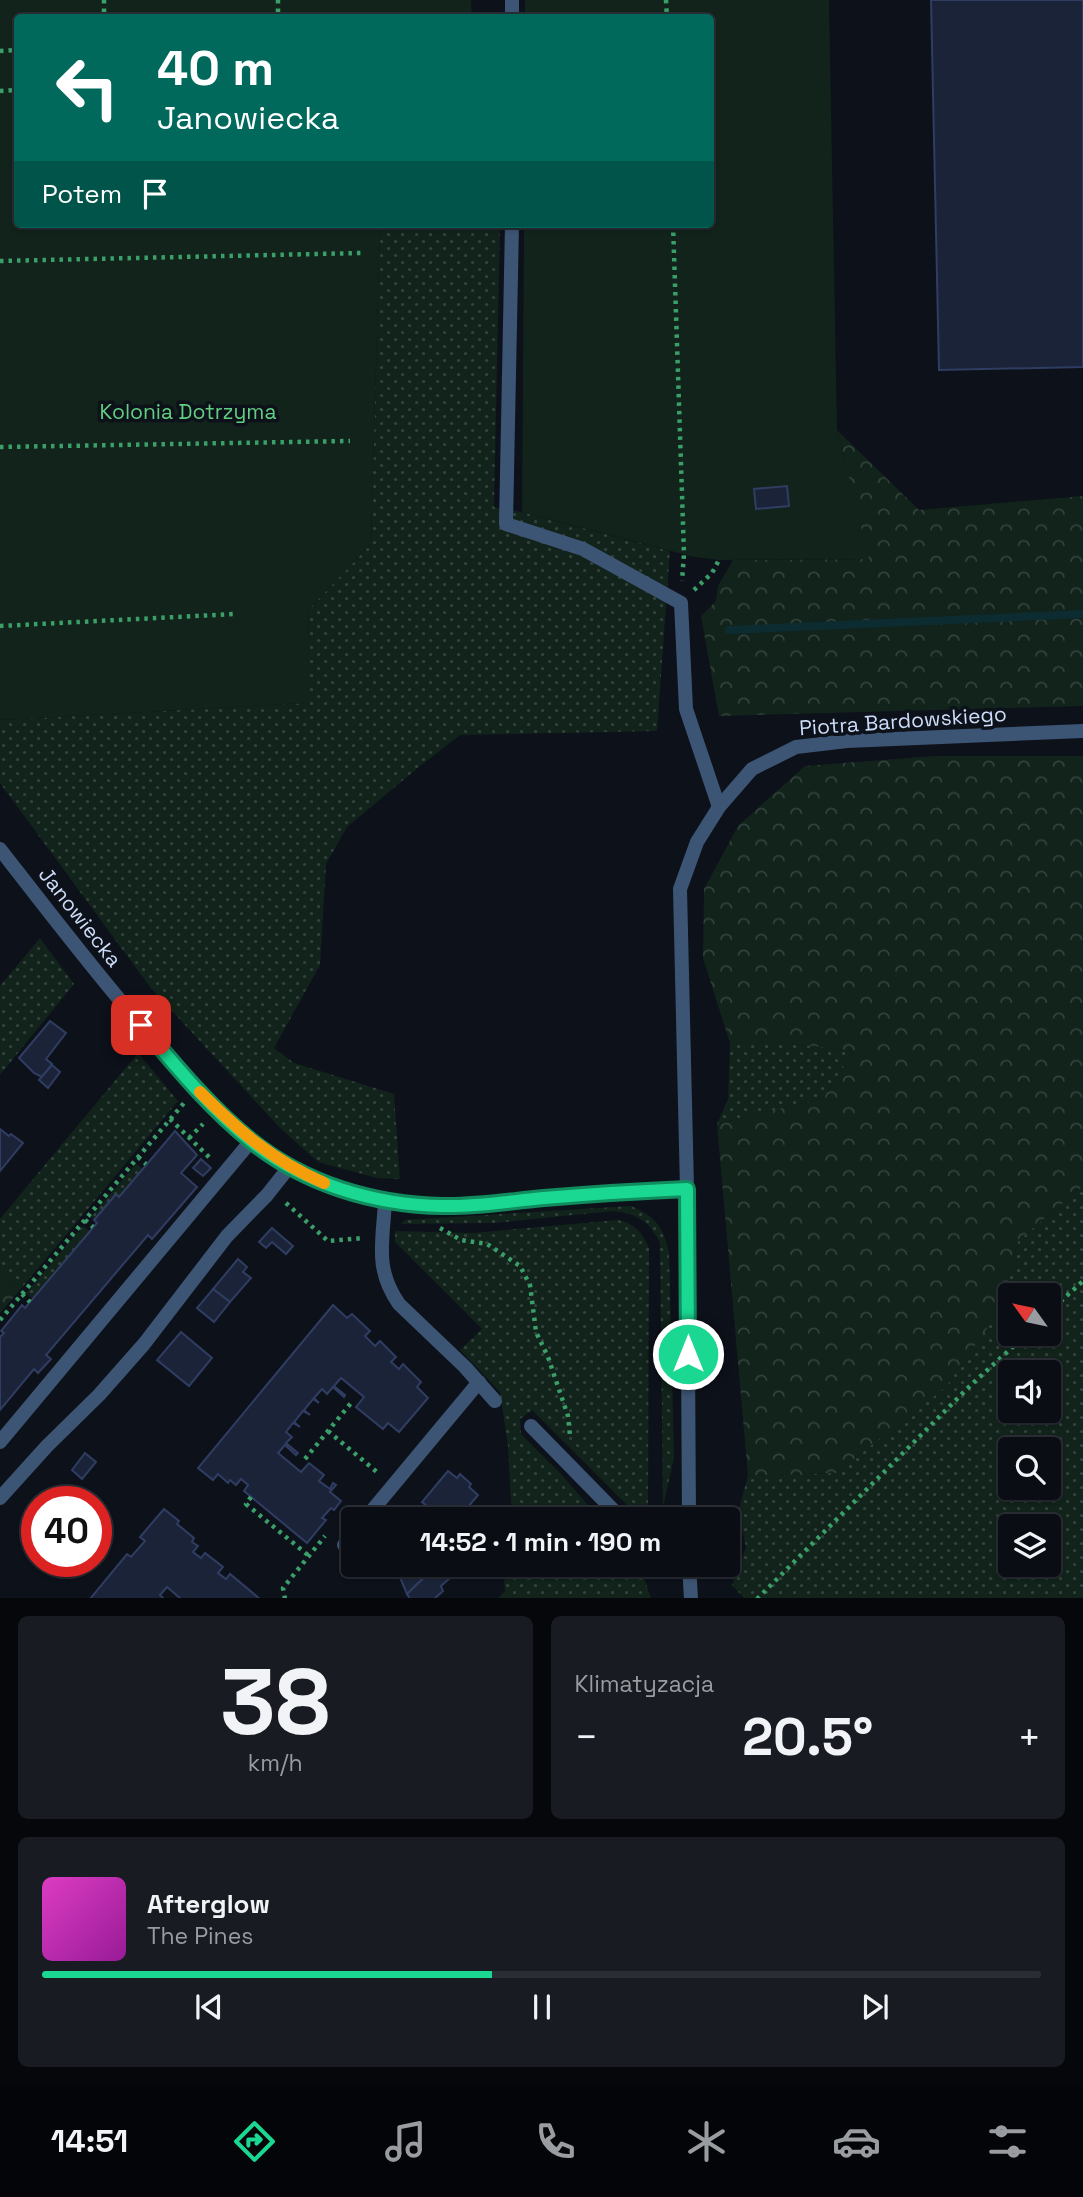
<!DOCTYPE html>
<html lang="pl">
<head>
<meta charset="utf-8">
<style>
	:root { --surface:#0a0d14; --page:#181b22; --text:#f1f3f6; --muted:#999ca0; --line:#2a2d34; --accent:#1ad791 }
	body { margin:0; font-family:"Space Grotesk",sans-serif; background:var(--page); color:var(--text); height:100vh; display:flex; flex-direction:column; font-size:26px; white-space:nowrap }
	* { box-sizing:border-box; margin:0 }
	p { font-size:23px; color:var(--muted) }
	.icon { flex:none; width:38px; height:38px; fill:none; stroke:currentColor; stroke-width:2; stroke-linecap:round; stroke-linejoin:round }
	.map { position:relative; height:1598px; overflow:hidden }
	.sheet { display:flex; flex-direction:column; gap:18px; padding:18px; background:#06070b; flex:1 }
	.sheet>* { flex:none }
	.hud { position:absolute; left:14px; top:14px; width:700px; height:214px; border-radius:7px; box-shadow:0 2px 5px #0004,0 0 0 2px var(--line); background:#00695c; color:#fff; overflow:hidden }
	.needle { width:46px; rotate:303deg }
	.buttons { position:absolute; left:998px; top:1283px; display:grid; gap:14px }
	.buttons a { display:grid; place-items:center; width:63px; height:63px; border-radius:7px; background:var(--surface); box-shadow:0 2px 5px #0004,0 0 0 2px var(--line); font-size:35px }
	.speed { position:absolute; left:21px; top:1486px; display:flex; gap:14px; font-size:35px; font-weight:700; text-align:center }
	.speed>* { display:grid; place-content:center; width:91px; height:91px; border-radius:50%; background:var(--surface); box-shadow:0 2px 5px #0004,0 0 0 2px var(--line); line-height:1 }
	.speed .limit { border:10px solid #d22; background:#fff; color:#111 }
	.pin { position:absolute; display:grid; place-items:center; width:60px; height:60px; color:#fff; margin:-30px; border-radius:14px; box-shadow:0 4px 10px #0006 }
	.me { position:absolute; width:77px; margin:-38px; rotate:0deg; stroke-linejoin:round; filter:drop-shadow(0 0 5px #0008) }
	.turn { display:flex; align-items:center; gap:24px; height:147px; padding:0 28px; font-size:32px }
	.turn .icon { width:91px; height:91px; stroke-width:2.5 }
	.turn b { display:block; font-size:49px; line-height:60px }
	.then { display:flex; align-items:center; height:66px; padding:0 28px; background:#0003; gap:14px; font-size:26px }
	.big { font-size:52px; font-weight:800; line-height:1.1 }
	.sheet .card { flex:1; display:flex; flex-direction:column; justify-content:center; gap:10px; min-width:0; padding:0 24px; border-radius:10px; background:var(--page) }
	.sheet .dial { align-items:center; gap:0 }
	.dial b { font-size:91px; line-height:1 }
	.song { display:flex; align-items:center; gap:21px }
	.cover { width:84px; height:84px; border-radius:10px; background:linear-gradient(135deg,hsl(310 70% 55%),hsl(300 70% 35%)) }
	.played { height:7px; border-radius:4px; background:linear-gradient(90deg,var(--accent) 45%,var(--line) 45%) }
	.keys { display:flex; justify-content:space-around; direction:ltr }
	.heat { display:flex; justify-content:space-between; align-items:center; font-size:38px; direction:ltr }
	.sheet .tiles { flex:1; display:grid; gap:18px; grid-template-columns:1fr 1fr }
	.card:last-child { grid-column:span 2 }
	.trip { position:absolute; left:341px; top:1507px; width:399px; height:70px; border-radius:7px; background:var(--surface); box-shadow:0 2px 5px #0004,0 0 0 2px var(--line); font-weight:800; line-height:70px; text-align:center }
	.menu { display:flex; height:112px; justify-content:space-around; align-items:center; background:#040508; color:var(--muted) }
	.menu .icon { width:49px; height:49px }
	.menu .active { color:var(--accent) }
	.menu b { font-size:32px; color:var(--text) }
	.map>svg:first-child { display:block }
	.grass { fill:url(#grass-dots); fill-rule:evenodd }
	.forest { fill:url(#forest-crowns) }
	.garden { fill:#11231a }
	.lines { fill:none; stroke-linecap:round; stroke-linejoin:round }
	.stream { stroke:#0d2c32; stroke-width:8 }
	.building { fill:#1b2339; stroke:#303d62; stroke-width:2 }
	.path { stroke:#3a9f69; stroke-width:4.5; stroke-dasharray:3.5 5; stroke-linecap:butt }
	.service { stroke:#3d5574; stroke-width:14 }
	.minor { stroke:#3d5574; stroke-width:14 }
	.tertiary { stroke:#3d5574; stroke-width:14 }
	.route-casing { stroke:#118c5e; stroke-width:18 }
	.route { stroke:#1ad791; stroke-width:12 }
	.slow { stroke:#f59e0b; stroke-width:12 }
	.labels { text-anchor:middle; stroke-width:7; stroke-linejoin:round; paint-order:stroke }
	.park-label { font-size:21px; fill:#62cf80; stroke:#0d111a }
	.street-label { font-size:21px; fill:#ccdcf9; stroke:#0d111a }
</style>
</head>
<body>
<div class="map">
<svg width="1083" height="1599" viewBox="0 0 1083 1599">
	<defs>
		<pattern id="grass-dots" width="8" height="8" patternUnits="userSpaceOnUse" patternTransform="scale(1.75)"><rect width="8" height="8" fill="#11231a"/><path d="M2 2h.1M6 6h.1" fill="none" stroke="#32423c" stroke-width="1.8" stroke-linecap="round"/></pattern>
		<pattern id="forest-crowns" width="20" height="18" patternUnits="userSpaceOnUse" patternTransform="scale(1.75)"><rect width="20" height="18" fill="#11231a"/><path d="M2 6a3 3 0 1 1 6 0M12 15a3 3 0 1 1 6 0" fill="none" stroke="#32423c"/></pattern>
	</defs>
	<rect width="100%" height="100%" fill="#0d111a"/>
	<g class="grass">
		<polygon points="380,224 500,224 494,507 522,512 670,551 657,731 460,735 420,766 347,827 326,864 320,965 274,1048 294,1063 394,1094 400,1179 377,1178 318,1162 279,1127 150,987 0,783 0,720 306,703 309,609 371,544"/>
		<polygon points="40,938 74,984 0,1075 0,986"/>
		<polygon points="730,1043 787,1043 854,1051 823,1098 717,1124 728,1099"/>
		<polygon points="138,1053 178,1101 20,1290 0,1273 0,1219"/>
		<polygon points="136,1164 143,1169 119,1197 115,1195 94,1220 91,1217"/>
		<path d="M1083,1186V1598L745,1599L732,1585L746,1547L738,1512L748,1476L836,1473L1002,1307L1018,1241ZM1010,1295H1048V1334H1010ZM1010,1372H1048V1410H1010ZM1010,1449H1048V1488H1010ZM1010,1526H1048V1564H1010Z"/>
		<path d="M631,1206C656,1217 663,1226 669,1252L674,1458L663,1507L660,1243C650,1222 637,1213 613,1211L494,1223L401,1224L405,1220Z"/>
		<path d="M618,1220C634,1223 643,1233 649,1248L648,1510L631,1509L532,1410L520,1419L521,1434L561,1474L600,1519H512L508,1446L500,1392L460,1350L482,1329L395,1242V1231L473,1233Z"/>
		<polygon points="83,1226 90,1231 33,1299 26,1293"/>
		<polygon points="503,1565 634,1565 644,1578 651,1598 498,1598 505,1591"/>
	</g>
	<g class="forest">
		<polygon points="837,430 919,510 1083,496 1083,706 719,716 701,616 716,601 718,586 733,560 868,559"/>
		<polygon points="935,756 1083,756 1083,1186 1018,1241 1002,1307 946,1387 836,1473 748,1476 717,1124 823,1098 854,1051 787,1043 730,1043 703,958 704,889 738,826 805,766"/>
		<polygon points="0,1273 20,1290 0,1313"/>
	</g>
	<g class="garden">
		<polygon points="0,0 471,0 472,18 18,18 18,224 380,224 371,544 309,609 307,703 0,720"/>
		<polygon points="525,0 829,0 837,430 869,559 719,560 694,557 522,512 524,224 710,224 710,18 525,17"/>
	</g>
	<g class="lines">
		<polyline class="stream" points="729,630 1083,614"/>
	</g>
	<g class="building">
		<polygon points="931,0 1083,0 1083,367 939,370"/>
		<polygon points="787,486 789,506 756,509 754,489"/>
		<polygon points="50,1021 66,1033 46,1059 52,1064 42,1077 34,1073 19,1058"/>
		<polygon points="52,1065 60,1072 48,1088 39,1080"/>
		<polygon points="0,1129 9,1136 11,1134 23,1143 0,1171"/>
		<polygon points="175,1131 197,1155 181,1173 197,1187 152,1239 148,1235 46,1355 51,1359 38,1373 34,1369 0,1410 0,1337 4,1333 1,1331 22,1305 25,1308 97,1223 94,1220 116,1194 119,1197"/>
		<polygon points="201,1159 211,1168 203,1176 193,1168"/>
		<polygon points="272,1228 293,1246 286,1254 272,1242 266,1248 259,1242"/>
		<polygon points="238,1259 247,1267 243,1272 251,1278 230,1302 213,1289"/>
		<polygon points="213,1289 230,1302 214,1322 197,1308"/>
		<polygon points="333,1305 347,1318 352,1314 370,1331 365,1336 375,1346 380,1341 396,1357 391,1362 399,1369 403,1364 421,1382 417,1387 428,1398 399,1432 388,1423 383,1429 356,1407 364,1397 341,1378 334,1386 345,1395 344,1397 333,1387 327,1394 322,1389 314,1398 319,1403 313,1399 304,1410 310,1415 303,1411 294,1422 300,1427 293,1423 286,1432 292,1437 286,1443 298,1453 296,1455 285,1445 278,1453 301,1472 309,1463 324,1475 319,1481 330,1489 333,1483 336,1485 330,1492 341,1501 334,1510 331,1508 322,1518 326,1520 307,1543 244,1491 248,1485 241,1479 236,1485 230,1480 228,1483 218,1474 213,1480 198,1468"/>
		<polygon points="181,1332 212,1358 189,1386 157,1360"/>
		<polygon points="85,1453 96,1462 82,1479 72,1470"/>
		<polygon points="448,1471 457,1478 460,1474 471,1484 469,1487 478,1495 458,1519 443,1519 422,1502"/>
		<polygon points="164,1509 179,1521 177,1524 194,1538 192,1542 198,1546 193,1552 201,1558 205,1553 223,1567 218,1573 226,1579 230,1574 260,1599 181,1599 167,1587 160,1595 164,1599 90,1599 127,1554 131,1557 145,1541 140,1537"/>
		<polygon points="400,1564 421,1564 429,1572 407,1594 396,1568"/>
		<polygon points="443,1564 455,1564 460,1569 441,1586 443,1591 434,1599 410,1599 407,1594 429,1573 431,1575"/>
	</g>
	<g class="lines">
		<g class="path">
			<polyline points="104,0 104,18"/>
			<polyline points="278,0 278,18"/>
			<polyline points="666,0 667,18"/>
			<polyline points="0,51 18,50"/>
			<polyline points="0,91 18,90"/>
			<polyline points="673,224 684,554 682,581"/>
			<polyline points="0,261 361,253"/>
			<polyline points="0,447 350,441"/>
			<polyline points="694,590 712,573 719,560"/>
			<polyline points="0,626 235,614"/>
			<polyline points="170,1119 212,1160"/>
			<polyline points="189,1138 203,1124"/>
			<polyline points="138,1157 146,1164"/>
			<polyline points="286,1203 328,1241 364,1238"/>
			<polyline points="85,1220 93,1227"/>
			<polyline points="440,1228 461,1240 487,1244 520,1266 530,1285 536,1332 548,1357 568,1416 570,1436"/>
			<polyline points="22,1294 30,1302"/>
			<polyline points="1048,1313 1083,1281"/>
			<polyline points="0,1320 184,1103"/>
			<polyline points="328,1431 378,1473"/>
			<polyline points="305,1459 351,1403"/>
			<polyline points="251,1497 246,1504 309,1556"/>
			<polyline points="285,1599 283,1588 325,1536"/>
			<polyline points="757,1599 972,1384 1027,1334"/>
		</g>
		<g class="service">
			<polyline points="512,0 512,18"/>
			<polyline points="512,224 506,524 583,549 681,603 686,709 719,807"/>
			<polyline points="0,1442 251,1141"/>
			<polyline points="0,1498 47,1446 99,1395 144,1344 227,1236 267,1195 290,1166"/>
			<polyline points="365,1519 479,1382"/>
			<polyline points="344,1545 354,1533"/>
		</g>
		<g class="minor">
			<polyline points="687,1189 680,889 697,842 719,807 752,769 796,747 847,741 1083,731"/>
			<path d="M385,1201C383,1242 374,1268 399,1304L465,1367L495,1401"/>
			<polyline points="531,1426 622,1519"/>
		</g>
		<g class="tertiary">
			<path d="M0,849C42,903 84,958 129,1011C215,1114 284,1196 428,1206C461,1208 495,1202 529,1199C581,1195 634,1191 687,1189L689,1519"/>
			<polyline points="689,1564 691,1599"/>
		</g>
	</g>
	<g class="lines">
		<g class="route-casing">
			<path id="route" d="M141,1025C175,1065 209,1107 250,1140C304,1184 374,1205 443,1206C476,1207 511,1201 544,1198C592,1194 639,1191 687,1189L688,1354"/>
		</g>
		<use href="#route" class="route"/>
		<path class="slow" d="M200,1092C239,1131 273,1161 324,1183"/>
	</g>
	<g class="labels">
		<g class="park-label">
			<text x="188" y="419">Kolonia Dotrzyma</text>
		</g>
		<g class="street-label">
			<text transform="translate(903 721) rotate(-4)" y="7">Piotra Bardowskiego</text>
			<text transform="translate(80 917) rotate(52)" y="7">Janowiecka</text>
		</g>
	</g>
</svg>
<div class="buttons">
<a><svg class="needle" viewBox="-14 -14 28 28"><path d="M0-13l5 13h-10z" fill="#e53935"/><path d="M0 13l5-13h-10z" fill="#999ca0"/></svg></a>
<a><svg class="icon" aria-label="sound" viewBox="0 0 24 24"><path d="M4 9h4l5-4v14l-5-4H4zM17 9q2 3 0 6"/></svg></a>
<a><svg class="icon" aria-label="search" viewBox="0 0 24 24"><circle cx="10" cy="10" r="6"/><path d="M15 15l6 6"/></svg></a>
<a><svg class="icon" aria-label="layers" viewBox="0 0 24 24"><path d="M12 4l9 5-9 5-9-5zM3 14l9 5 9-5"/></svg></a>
</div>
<div class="speed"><div class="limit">40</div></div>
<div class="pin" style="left:141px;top:1025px;background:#d93025"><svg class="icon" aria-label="arrive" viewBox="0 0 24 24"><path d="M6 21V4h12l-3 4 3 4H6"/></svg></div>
<svg class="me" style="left:688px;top:1354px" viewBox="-20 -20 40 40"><circle r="17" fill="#1ad791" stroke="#fff" stroke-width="3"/><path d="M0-11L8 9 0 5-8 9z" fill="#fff"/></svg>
<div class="trip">14:52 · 1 min · 190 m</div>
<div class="hud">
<div class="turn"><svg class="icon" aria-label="left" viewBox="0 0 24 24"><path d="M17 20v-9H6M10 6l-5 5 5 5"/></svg><div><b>40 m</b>Janowiecka</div></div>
<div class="then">Potem<svg class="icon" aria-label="arrive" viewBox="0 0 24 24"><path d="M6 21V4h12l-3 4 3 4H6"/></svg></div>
</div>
</div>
<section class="sheet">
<div class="tiles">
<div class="card dial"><b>38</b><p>km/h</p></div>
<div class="card"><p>Klimatyzacja</p>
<div class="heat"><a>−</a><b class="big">20.5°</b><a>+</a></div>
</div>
<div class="card">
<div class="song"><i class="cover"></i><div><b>Afterglow</b><p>The Pines</p></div></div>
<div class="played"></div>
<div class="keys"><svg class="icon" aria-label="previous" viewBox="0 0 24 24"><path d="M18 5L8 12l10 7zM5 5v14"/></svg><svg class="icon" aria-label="pause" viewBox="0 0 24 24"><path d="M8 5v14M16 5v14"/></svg><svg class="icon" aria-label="next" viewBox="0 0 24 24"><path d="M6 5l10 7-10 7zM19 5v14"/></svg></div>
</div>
</div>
</section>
<nav class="menu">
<b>14:51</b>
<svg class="icon active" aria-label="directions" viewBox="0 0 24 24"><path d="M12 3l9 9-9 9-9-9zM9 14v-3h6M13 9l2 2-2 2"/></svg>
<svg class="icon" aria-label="music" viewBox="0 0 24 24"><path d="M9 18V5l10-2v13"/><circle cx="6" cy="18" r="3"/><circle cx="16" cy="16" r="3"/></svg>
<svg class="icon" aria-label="phone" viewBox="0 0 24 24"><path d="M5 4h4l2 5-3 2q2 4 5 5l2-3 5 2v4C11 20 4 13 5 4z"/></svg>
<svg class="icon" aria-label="climate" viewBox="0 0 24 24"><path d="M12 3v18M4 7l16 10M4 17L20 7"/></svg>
<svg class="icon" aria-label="car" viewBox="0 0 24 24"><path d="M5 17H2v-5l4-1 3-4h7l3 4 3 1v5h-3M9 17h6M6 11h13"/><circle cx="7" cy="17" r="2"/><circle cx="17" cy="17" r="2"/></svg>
<svg class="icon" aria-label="filters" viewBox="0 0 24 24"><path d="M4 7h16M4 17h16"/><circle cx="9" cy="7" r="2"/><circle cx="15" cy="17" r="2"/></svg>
</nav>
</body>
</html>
